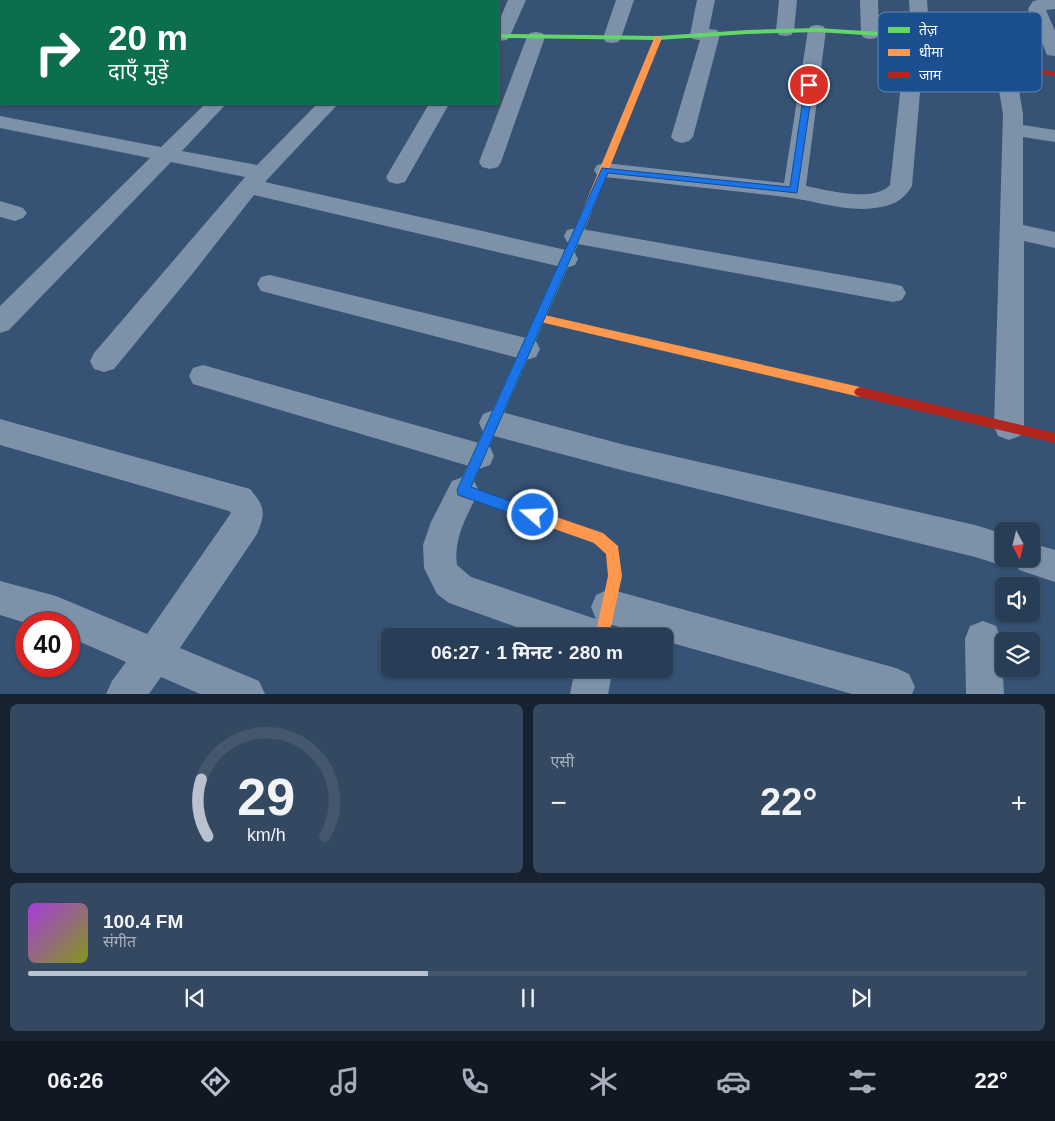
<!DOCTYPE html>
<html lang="hi">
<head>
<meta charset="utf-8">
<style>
	:root { --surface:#283e57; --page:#344961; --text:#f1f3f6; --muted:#a5aeba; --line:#44576d; --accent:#b9c2ce }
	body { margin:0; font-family:Arial,"Noto Sans Devanagari",sans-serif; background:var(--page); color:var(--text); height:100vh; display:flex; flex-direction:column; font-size:19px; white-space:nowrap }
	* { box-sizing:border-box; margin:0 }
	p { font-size:16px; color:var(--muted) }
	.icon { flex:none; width:28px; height:28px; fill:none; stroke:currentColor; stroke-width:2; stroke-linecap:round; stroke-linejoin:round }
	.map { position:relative; height:694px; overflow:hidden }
	.details { display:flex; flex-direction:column; gap:10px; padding:10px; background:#162230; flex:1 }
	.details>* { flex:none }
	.guide { position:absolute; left:0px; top:0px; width:500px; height:105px; box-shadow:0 1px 4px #0004,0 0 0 1px var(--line); background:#0b6e4f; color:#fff; overflow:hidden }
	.needle { width:32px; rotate:173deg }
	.fabs { position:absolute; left:995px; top:522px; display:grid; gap:10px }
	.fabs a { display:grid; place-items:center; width:45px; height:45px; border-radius:8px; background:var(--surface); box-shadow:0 1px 4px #0004,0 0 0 1px var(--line); font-size:25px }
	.speed { position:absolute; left:15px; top:612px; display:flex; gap:10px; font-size:25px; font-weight:700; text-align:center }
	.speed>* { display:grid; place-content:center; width:65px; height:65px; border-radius:50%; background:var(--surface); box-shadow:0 1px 4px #0004,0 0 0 1px var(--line); line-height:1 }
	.speed .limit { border:8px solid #d22; background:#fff; color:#111 }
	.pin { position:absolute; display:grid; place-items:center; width:42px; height:42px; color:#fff; margin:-21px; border:2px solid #fff; border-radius:50%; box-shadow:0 1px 5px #0007 }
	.me { position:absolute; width:55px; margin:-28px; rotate:289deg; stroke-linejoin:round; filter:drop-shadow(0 0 4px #0008) }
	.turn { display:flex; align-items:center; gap:18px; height:105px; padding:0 25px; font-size:22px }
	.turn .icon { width:65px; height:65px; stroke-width:2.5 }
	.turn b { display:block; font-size:35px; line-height:42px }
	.big { font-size:38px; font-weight:700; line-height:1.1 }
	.details .widget { flex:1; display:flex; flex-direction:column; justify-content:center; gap:8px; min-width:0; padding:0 18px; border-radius:8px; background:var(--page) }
	.details .dial { align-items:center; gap:0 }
	.dial svg { height:130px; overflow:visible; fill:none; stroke:var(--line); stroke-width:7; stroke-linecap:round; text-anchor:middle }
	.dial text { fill:var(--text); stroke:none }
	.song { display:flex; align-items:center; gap:15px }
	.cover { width:60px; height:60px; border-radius:8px; background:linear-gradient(135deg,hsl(280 70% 55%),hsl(70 70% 35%)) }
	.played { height:5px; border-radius:2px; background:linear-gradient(90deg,var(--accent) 40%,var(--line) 40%) }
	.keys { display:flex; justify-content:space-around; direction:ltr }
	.heat { display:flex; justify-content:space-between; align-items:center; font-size:28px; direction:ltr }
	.details .tiles { flex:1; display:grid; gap:10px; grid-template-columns:1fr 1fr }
	.widget:last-child { grid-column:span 2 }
	.trip { position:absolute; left:381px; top:628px; width:292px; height:50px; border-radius:8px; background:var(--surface); box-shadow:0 1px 4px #0004,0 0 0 1px var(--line); font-weight:700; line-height:50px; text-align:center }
	.menu { display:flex; height:80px; justify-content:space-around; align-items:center; background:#101923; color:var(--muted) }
	.menu .icon { width:35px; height:35px }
	.menu .active { color:var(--accent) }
	.menu b { font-size:22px; color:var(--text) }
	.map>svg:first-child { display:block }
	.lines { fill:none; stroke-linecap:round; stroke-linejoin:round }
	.street { fill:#7d92a8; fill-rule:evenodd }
	.fast { fill:#63d668; fill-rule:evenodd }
	.slow { fill:#ff974d; fill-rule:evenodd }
	.jam { fill:#b3261e; fill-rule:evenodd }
	.route { fill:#1a73e8; stroke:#114b97 }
	.key { fill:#1b4f8f; stroke:#5f84b1; stroke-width:1 }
	.key-label { font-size:14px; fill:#fff }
</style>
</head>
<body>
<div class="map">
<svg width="1055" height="694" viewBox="0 0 1055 694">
	<rect width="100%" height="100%" fill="#365274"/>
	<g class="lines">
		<g class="street">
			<polygon points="508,0 526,0 510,36 507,40 499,41 499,21"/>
			<polygon points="616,0 634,0 621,38 618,42 612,43 606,42 603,38"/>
			<polygon points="697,0 715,0 709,29 717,30 720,34 693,137 689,141 682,143 675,141 671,137 700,40 693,39 690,35"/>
			<polygon points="779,0 797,0 794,31 791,35 785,36 779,35 776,31"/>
			<polygon points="860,0 878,0 879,34 876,38 870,39 864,38 861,34"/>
			<path d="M909,0H927L930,41L927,45L924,46L912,186C903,201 892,206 875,208C847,212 819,202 792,198C729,190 667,184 605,177L597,175L594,170L597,165L605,163L784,183L808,30L811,26L817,25L823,26L826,30L806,186C827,190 873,203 890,185L906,39L911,34Z"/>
			<polygon points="1038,0 1055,0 1055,9 1046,10 1055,31 1055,56 1047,55 1041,40 975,31 969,30 966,26 969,22 975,21 1036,29 1028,9 1033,1"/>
			<polygon points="536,32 542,33 545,37 501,162 498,167 490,169 482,167 479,162 527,37 530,33"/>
			<polygon points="1,45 1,57 0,58 0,46"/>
			<polygon points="1005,61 1012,63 1015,67 1023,114 1023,125 1055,130 1055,142 1023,137 1023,225 1055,232 1055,248 1024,241 1024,427 1020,436 1009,440 998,436 994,427 1003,114 995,67 998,63"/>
			<polygon points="205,104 226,104 182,151 257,165 317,104 338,104 265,182 566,250 575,253 578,259 575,265 566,268 254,195 193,273 114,369 104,372 94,369 90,361 94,353 245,177 171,162 9,330 0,333 0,306 150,158 0,128 0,116 161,147"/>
			<polygon points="429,104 449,104 405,182 397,184 389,182 386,177"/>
			<polygon points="0,201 23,208 27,213 23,218 15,221 0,217"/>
			<polygon points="576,228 893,284 902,286 906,293 902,300 893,302 567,242 564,236 567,230"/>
			<polygon points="270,275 526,338 536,341 540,349 536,357 526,360 261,291 257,284 261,277"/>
			<polygon points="203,365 479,443 490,447 494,456 490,465 479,469 193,384 189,376 193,368"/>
			<polygon points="494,410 625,445 975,525 1004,534 1004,559 1031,559 1031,543 1055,550 1055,582 1019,570 1015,562 1004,566 975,557 625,471 494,436 483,432 479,423 483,414"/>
			<path d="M0,419L250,489C265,507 266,512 257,534L180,648L259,681L265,694H200L161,677L149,694H106L112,681L126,662L69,637V624H29L0,615V581L56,596L147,634L231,513L229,511L0,445Z"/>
			<path d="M463,477L474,481L479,491C468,514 453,538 457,565L471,577L596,619L591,607L596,595L609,589L896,668L909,674L915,687L912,694H852L665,641V636H650L606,623L611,636H542L449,603L437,594L424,568L423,545L431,522L452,481Z"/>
			<polygon points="983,621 996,626 1001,639 1004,694 966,694 965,639 970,626"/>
			<polygon points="575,669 613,669 608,694 570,694"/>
		</g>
		<g class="fast">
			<polygon points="817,28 896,33 939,44 935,46 896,37 817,32 747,34 658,40 499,38 499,34 658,36 747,30"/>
			<polygon points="583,218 588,221 471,488 497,497 499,501 497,505 492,507 458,495 456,491 578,221"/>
		</g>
		<g class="slow">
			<polygon points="655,36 662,38 588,221 586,223 580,223 578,221"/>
			<polygon points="540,314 860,387 864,389 866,392 864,395 860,397 536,321 535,318 536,315"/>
			<polygon points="492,495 603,533 618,546 622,576 609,636 595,636 608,576 606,554 594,543 487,505 485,501 487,497"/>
		</g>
		<g class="jam">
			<polygon points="932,42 958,46 1000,64 1055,72 1055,76 995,68 953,50 932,46"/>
			<polygon points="860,387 1055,433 1055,443 860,397 856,395 854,392 856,389"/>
		</g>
	</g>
	<polygon class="route" points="809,82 813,85 797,193 608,173 471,487 538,511 540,515 538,520 533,521 458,495 457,490 602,168 790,187 805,85"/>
	<rect x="878" y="12" width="164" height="80" rx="8" class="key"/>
	<rect x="888" y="27" width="22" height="6" fill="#63d668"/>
	<rect x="888" y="49" width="22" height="7" fill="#ff974d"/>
	<rect x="888" y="72" width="22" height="6" fill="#b3261e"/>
	<g class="key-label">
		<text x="919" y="35">तेज़</text>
		<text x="919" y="57">धीमा</text>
		<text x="919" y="80">जाम</text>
	</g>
</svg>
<div class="fabs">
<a><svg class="needle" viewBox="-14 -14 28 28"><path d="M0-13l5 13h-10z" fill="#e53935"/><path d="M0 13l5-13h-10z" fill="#a5aeba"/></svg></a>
<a><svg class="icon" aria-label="sound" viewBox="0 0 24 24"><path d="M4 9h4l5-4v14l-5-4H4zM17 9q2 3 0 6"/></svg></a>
<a><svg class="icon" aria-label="layers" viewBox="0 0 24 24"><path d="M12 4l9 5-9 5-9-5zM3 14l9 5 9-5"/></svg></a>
</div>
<div class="speed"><div class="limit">40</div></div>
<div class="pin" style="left:809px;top:85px;background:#d93025"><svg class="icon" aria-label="arrive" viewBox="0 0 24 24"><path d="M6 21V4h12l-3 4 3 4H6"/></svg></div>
<svg class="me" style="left:533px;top:515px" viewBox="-20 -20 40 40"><circle r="17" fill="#1a73e8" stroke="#fff" stroke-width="3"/><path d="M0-11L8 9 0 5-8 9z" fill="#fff"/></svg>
<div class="trip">06:27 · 1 मिनट · 280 m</div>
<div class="guide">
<div class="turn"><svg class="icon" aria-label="right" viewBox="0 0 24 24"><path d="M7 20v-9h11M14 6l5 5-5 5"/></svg><div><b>20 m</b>दाएँ मुड़ें</div></div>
</div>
</div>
<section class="details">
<div class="tiles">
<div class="widget dial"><svg viewBox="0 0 100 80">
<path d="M14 69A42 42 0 1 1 86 69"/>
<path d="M14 69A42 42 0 0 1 10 34" stroke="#b9c2ce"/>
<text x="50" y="56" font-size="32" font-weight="700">29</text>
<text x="50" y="72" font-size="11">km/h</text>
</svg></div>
<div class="widget"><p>एसी</p>
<div class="heat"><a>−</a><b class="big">22°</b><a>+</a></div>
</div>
<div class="widget">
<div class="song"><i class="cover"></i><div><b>100.4 FM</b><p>संगीत</p></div></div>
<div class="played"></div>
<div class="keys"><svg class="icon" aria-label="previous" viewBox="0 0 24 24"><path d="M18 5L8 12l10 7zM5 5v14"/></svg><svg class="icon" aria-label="pause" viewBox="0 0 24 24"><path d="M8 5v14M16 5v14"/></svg><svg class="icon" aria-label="next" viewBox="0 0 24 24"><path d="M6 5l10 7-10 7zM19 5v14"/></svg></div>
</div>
</div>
</section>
<nav class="menu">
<b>06:26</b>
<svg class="icon active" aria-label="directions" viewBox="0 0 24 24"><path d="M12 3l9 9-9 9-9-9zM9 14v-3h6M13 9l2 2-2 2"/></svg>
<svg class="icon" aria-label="music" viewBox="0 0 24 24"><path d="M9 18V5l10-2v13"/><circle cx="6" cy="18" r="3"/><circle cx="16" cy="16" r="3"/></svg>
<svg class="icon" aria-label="phone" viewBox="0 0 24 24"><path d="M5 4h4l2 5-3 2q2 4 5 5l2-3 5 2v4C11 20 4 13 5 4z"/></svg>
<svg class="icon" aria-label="climate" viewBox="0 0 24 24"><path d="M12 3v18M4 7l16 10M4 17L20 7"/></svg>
<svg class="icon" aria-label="car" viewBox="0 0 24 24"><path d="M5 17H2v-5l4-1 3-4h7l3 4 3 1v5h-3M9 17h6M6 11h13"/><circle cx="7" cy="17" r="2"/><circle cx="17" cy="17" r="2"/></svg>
<svg class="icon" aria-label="filters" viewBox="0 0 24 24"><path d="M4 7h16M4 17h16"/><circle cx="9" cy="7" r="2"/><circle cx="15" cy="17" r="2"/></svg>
<b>22°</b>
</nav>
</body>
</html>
